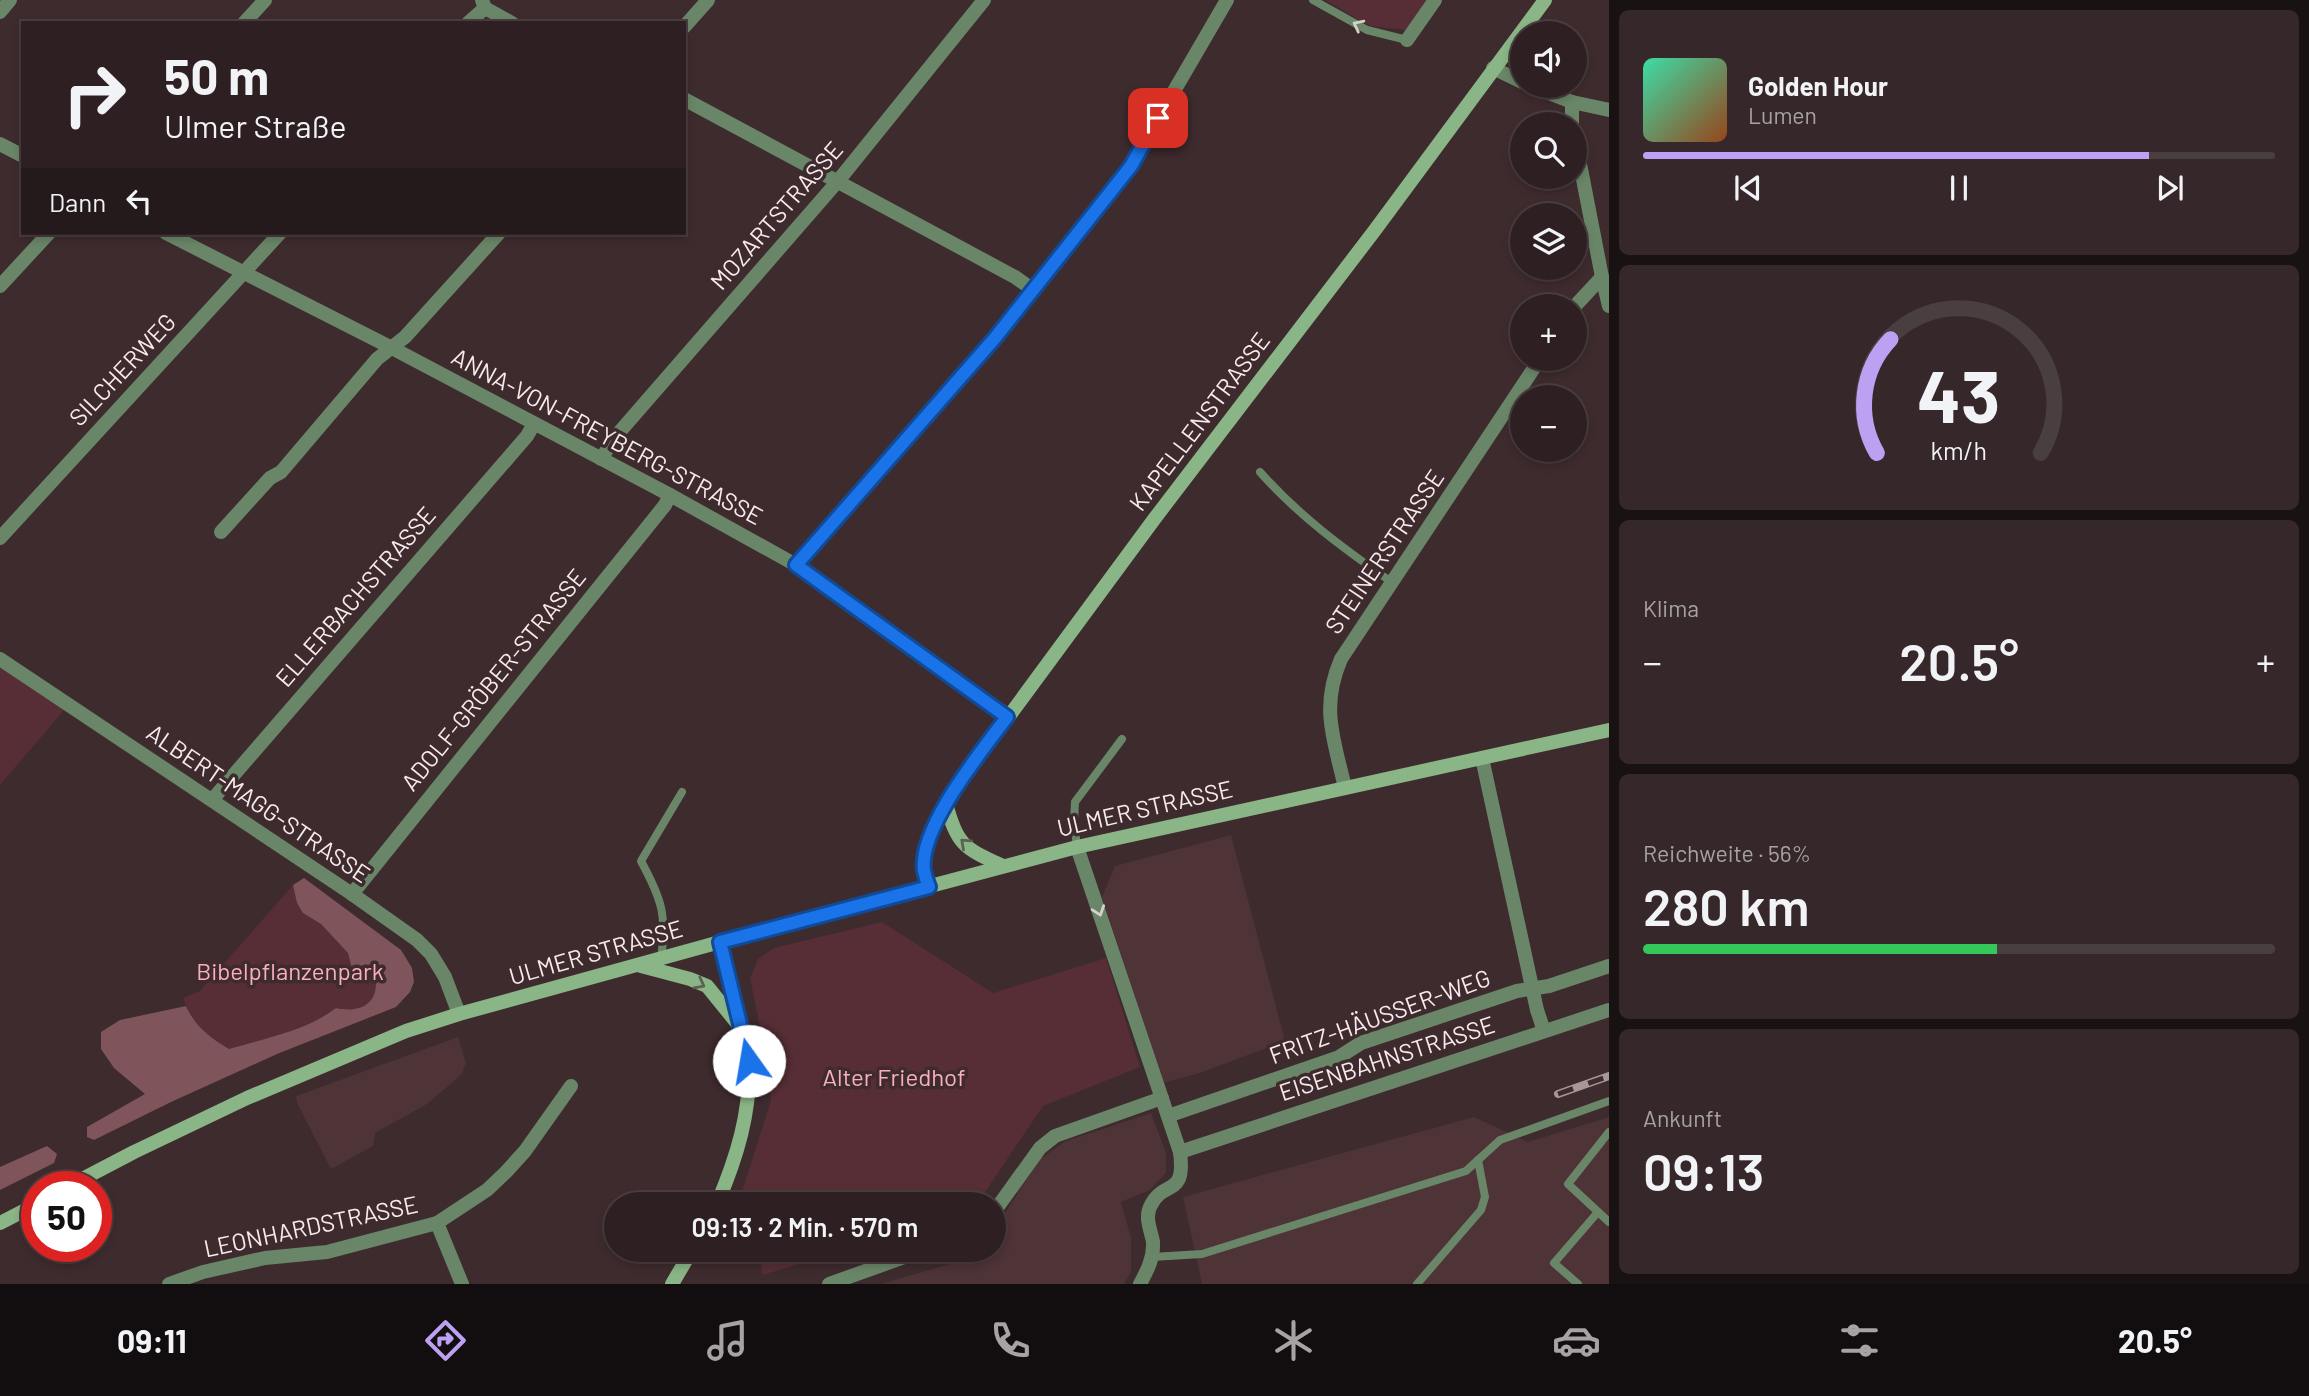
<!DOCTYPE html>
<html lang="de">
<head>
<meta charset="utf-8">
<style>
	:root { --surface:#2e2022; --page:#36282a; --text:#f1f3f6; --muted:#a7a3a5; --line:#493e40; --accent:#bca0f2 }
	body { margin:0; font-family:Barlow,sans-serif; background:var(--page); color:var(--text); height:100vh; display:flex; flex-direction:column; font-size:26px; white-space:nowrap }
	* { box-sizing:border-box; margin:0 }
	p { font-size:23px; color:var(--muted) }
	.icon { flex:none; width:38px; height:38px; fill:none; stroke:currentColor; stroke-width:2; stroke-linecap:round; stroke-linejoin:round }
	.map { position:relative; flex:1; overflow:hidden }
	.sheet { display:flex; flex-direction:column; gap:10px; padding:10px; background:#191213; width:700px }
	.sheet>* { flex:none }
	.banner { position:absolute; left:21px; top:21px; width:665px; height:214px; border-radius:0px; box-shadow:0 4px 10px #0003,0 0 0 2px var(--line); background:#2e2022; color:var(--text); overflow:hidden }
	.fabs { position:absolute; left:1510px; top:21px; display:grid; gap:14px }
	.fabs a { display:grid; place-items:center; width:77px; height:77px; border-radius:50%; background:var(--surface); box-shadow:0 4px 10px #0003,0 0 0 2px var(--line); font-size:35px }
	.speed { position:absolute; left:21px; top:1171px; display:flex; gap:14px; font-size:35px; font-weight:700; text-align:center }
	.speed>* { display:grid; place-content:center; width:91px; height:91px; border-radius:50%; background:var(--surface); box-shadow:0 4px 10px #0003,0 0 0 2px var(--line); line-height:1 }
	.speed .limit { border:10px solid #d22; background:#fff; color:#111 }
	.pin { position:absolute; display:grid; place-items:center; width:60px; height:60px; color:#fff; margin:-30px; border-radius:14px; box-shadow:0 4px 10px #0006 }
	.me { position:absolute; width:77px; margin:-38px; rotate:347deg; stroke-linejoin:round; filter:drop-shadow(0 0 5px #0008) }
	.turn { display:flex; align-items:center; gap:24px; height:147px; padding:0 28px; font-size:32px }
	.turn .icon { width:91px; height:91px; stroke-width:2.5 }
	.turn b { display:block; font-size:49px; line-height:60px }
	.then { display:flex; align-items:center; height:66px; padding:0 28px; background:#0003; gap:14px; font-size:26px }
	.big { font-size:52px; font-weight:600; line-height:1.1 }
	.sheet .tile { flex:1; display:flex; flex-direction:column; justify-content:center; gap:10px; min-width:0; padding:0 24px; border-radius:10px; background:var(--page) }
	.sheet .dial { align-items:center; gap:0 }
	.dial svg { height:182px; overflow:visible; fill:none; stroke:var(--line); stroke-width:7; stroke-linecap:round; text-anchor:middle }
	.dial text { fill:var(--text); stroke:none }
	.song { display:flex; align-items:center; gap:21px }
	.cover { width:84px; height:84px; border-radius:10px; background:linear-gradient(135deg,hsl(160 70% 55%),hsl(20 70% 35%)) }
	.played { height:7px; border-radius:4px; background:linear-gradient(90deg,var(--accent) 80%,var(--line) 80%) }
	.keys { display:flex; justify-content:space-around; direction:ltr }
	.heat { display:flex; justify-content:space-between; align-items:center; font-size:38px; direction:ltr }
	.charge { height:10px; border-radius:5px; background:linear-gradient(90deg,#34c759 56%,var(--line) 0) }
	.trip { position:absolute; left:604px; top:1192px; width:402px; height:70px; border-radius:35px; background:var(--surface); box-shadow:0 4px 10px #0003,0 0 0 2px var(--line); font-weight:600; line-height:70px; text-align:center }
	.tab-bar { display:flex; height:112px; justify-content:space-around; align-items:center; background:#120d0e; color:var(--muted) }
	.tab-bar .icon { width:49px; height:49px }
	.tab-bar .on { color:var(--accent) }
	.tab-bar b { font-size:32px; color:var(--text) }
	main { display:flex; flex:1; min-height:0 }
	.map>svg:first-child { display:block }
	.built { fill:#4e3337 }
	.green { fill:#572e36 }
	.forest { fill:#80545b }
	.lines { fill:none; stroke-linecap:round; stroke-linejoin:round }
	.lane { stroke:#6a8668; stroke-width:8 }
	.street { stroke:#6a8668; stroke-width:14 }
	.secondary { stroke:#8ab586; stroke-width:14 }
	.rail-casing { stroke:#a79799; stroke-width:8 }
	.rail { stroke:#3e2b2e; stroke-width:5; stroke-dasharray:16; stroke-linecap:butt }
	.oneway { stroke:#d5d2cc }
	.oneway2 { stroke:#5c6251 }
	.route-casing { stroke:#114b97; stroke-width:18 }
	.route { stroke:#1a73e8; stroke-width:12 }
	.labels { text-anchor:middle; stroke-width:7; stroke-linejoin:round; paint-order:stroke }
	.street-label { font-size:24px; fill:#f9ebed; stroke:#3e2b2e }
	.park-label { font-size:24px; fill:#fbaebb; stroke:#3e2b2e }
</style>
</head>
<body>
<main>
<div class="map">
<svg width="1609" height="1284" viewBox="0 0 1609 1284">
	<rect width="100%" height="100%" fill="#3e2b2e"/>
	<g class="built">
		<polygon points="1231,835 1285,1041 1200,1073 1163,1083 1102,897 1115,866"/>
		<polygon points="458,1037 466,1063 461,1075 427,1104 375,1133 373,1146 331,1169 297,1103 296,1096"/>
		<polygon points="1151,1113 1166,1153 1166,1173 1150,1190 1121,1202 1131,1238 1131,1272 1124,1284 881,1284 978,1256 982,1250 994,1250 994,1230 1040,1159 1066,1141"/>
		<polygon points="1474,1117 1528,1142 1609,1117 1609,1284 1202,1284 1183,1197"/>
	</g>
	<g class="green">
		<polygon points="1325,0 1427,0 1406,30 1370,26"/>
		<polygon points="0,667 64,710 0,785"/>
		<path d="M293,885L297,903L303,913L321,924L348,953L374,972L377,982L375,995L367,1005L351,1011L336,1008C306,1031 265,1038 229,1049C203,1034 195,1025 183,998L200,991Z"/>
		<polygon points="882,922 993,993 1106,958 1140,1067 1043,1106 977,1204 738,1204 771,1101 767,1062 750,978 758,959 774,948"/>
		<polygon points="760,1250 847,1250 762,1275"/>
	</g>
	<g class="forest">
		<path d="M304,878L401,950L412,968L414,982L410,992L396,1007L277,1054L171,1102L94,1140L87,1137V1127L145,1094L114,1068L101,1049V1032L120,1020L186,1006C196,1027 209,1037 229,1049C265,1038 306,1031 336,1008C363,1014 382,1001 374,972L352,968L348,953L321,924L303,913L297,903L293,885Z"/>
		<polygon points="47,1146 57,1154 54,1163 0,1190 0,1167"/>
	</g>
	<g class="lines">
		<g class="lane">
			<polyline points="1313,0 1367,30 1407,40"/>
			<path d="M1260,472C1299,516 1344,549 1393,583"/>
			<polyline points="1077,847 1074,822 1075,802 1122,739"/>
			<path d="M661,959C667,915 662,900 641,861L682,792"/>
			<polyline points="1609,1132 1568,1184 1609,1222"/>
			<polyline points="1152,1257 1202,1254 1466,1171 1500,1140 1609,1101"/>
			<polyline points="1417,1284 1481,1210 1485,1197 1478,1160"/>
			<polyline points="1578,1284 1554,1263 1598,1212"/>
		</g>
		<g class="street">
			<polyline points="482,0 485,8 512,23"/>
			<polyline points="0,12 10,0"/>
			<polyline points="244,23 265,0"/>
			<polyline points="468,23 485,8"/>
			<polyline points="684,27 708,0"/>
			<polyline points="1407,40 1435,0"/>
			<polyline points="1493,68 1522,82"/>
			<polyline points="1531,86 1572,102 1609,110"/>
			<polyline points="684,99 1015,277 1032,289"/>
			<polyline points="1572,102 1572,124"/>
			<polyline points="0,144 23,156"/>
			<polyline points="166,233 392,348 670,495 796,565 1007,717"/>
			<polyline points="1602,277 1609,306"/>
			<polyline points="0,286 49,233"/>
			<polyline points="1575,306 1602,277 1575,138"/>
			<polyline points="601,459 616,436 838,181 984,0"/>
			<polyline points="221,532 270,478 281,472 377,359 405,337 499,233"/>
			<polyline points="0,538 280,233"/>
			<polyline points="796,565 995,338 1131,165 1227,0"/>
			<polyline points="0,659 352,894 417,940 431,954 445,977 459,1014"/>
			<polyline points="1482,758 1537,1010 1544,1031"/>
			<path d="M1345,788C1334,739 1320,708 1341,659L1540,359"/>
			<polyline points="212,800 527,436 534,424"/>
			<path d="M1077,847L1180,1152C1186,1198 1164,1179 1151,1205C1144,1217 1151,1230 1153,1242C1154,1258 1147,1271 1140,1284"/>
			<polyline points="352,894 665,505 670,495"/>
			<polyline points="1168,1116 1339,1057 1361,1043 1517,991 1549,986 1609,966"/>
			<polyline points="1180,1152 1609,1010"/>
			<polyline points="994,1212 1040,1148 1055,1136 1162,1098"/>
			<polyline points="437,1223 462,1284"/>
			<polyline points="169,1284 203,1272 265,1258 327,1252 437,1223 487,1190 506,1172 525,1151 571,1086"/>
			<polyline points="829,1284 924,1250"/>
		</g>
		<g class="secondary">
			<path d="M946,804C958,846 964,848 1003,866"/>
			<path d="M929,887C927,882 925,876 924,871C921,844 945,805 959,784L1155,518L1375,230L1545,0"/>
			<polyline points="641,966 690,979 707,986 737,1023"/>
			<polyline points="69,1186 134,1152 247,1098 406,1031 459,1014 720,942 1077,847 1609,730"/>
			<path d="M717,1204C737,1157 751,1112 749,1061L720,942"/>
			<polyline points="0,1223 37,1204"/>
			<polyline points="672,1284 692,1250"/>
		</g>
		<g class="rail-casing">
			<polyline id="rail" points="1558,1094 1609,1076"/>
		</g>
		<use href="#rail" class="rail"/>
	</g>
	<defs><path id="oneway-chevron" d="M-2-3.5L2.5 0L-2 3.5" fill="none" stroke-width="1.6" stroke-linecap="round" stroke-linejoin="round" transform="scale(1.75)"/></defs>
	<g class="oneway">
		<use href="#oneway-chevron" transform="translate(1358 25) rotate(-153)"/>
		<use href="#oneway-chevron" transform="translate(1099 911) rotate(71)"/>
	</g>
	<g class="oneway2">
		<use href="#oneway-chevron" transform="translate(965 843) rotate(-138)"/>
		<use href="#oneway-chevron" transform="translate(700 984) rotate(28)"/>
	</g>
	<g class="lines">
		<g class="route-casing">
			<path id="route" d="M749,1061L720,942L929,887C927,882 925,876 924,871C918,828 982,751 1007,717L796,565L995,338L1131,166L1158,118"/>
		</g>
		<use href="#route" class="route"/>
	</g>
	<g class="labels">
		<g class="street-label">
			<text transform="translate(777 216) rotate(-49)" y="8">MOZARTSTRASSE</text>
			<text transform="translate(123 370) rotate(-47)" y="8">SILCHERWEG</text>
			<text transform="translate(1200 422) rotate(-53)" y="8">KAPELLENSTRASSE</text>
			<text transform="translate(607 437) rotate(28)" y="8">ANNA-VON-FREYBERG-STRASSE</text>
			<text transform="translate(1385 552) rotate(-56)" y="8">STEINERSTRASSE</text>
			<text transform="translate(356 597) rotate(-49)" y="8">ELLERBACHSTRASSE</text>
			<text transform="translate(494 680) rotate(-51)" y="8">ADOLF-GRÖBER-STRASSE</text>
			<text transform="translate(258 804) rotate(34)" y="8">ALBERT-MAGG-STRASSE</text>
			<text transform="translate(1145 809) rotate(-13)" y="8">ULMER STRASSE</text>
			<text transform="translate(596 953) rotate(-16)" y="8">ULMER STRASSE</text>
			<text transform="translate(1380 1017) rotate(-20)" y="8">FRITZ-HÄUSSER-WEG</text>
			<text transform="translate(1387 1059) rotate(-18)" y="8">EISENBAHNSTRASSE</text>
			<text transform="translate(311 1227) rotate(-12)" y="8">LEONHARDSTRASSE</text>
		</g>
		<g class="park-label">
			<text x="290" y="980">Bibelpflanzenpark</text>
			<text x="894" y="1086">Alter Friedhof</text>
		</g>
	</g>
</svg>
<div class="fabs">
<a><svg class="icon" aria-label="sound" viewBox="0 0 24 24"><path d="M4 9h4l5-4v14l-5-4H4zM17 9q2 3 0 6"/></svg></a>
<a><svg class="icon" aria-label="search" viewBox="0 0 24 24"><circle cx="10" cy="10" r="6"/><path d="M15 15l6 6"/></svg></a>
<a><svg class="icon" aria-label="layers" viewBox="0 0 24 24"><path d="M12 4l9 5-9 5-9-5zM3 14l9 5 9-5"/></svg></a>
<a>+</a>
<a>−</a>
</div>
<div class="speed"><div class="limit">50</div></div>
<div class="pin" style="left:1158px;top:118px;background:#d93025"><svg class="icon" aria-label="arrive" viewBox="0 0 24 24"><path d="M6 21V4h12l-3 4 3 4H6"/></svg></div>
<svg class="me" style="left:749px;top:1061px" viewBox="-20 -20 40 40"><circle r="19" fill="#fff"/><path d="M0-13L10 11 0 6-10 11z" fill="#1a73e8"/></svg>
<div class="trip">09:13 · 2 Min. · 570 m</div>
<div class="banner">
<div class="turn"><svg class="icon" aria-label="right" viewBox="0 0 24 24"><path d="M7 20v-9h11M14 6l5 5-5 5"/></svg><div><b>50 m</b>Ulmer Straße</div></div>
<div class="then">Dann<svg class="icon" aria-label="left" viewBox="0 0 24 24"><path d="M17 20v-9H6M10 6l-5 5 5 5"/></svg></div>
</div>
</div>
<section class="sheet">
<div class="tile">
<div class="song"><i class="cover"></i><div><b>Golden Hour</b><p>Lumen</p></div></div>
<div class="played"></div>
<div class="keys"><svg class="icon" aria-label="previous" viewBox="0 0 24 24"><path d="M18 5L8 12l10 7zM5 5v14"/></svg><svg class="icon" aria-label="pause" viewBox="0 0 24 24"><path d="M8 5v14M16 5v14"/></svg><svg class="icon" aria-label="next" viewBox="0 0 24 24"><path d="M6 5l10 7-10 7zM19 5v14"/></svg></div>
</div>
<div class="tile dial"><svg viewBox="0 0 100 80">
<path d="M14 69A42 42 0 1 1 86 69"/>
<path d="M14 69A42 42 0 0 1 20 19" stroke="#bca0f2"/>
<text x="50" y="56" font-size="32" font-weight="700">43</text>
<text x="50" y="72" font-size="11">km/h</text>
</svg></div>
<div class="tile"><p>Klima</p>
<div class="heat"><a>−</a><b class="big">20.5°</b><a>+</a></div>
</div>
<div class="tile"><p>Reichweite · 56%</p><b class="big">280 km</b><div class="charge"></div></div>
<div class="tile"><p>Ankunft</p><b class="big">09:13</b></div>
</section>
</main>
<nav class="tab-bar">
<b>09:11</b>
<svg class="icon on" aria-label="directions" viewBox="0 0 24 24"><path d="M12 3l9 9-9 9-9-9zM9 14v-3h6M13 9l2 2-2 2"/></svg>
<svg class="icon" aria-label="music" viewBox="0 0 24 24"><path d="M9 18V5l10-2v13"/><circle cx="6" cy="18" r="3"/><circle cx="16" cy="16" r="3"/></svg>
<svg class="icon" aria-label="phone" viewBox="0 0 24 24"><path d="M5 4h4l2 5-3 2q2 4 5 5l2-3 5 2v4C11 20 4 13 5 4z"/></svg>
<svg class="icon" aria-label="climate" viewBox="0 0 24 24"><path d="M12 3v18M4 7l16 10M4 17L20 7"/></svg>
<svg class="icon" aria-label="car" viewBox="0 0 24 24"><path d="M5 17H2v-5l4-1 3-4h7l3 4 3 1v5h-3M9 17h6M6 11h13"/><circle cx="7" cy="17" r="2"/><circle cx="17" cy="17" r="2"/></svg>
<svg class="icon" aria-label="filters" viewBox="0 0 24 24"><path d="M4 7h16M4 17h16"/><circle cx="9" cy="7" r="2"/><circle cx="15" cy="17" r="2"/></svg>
<b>20.5°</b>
</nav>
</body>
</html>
